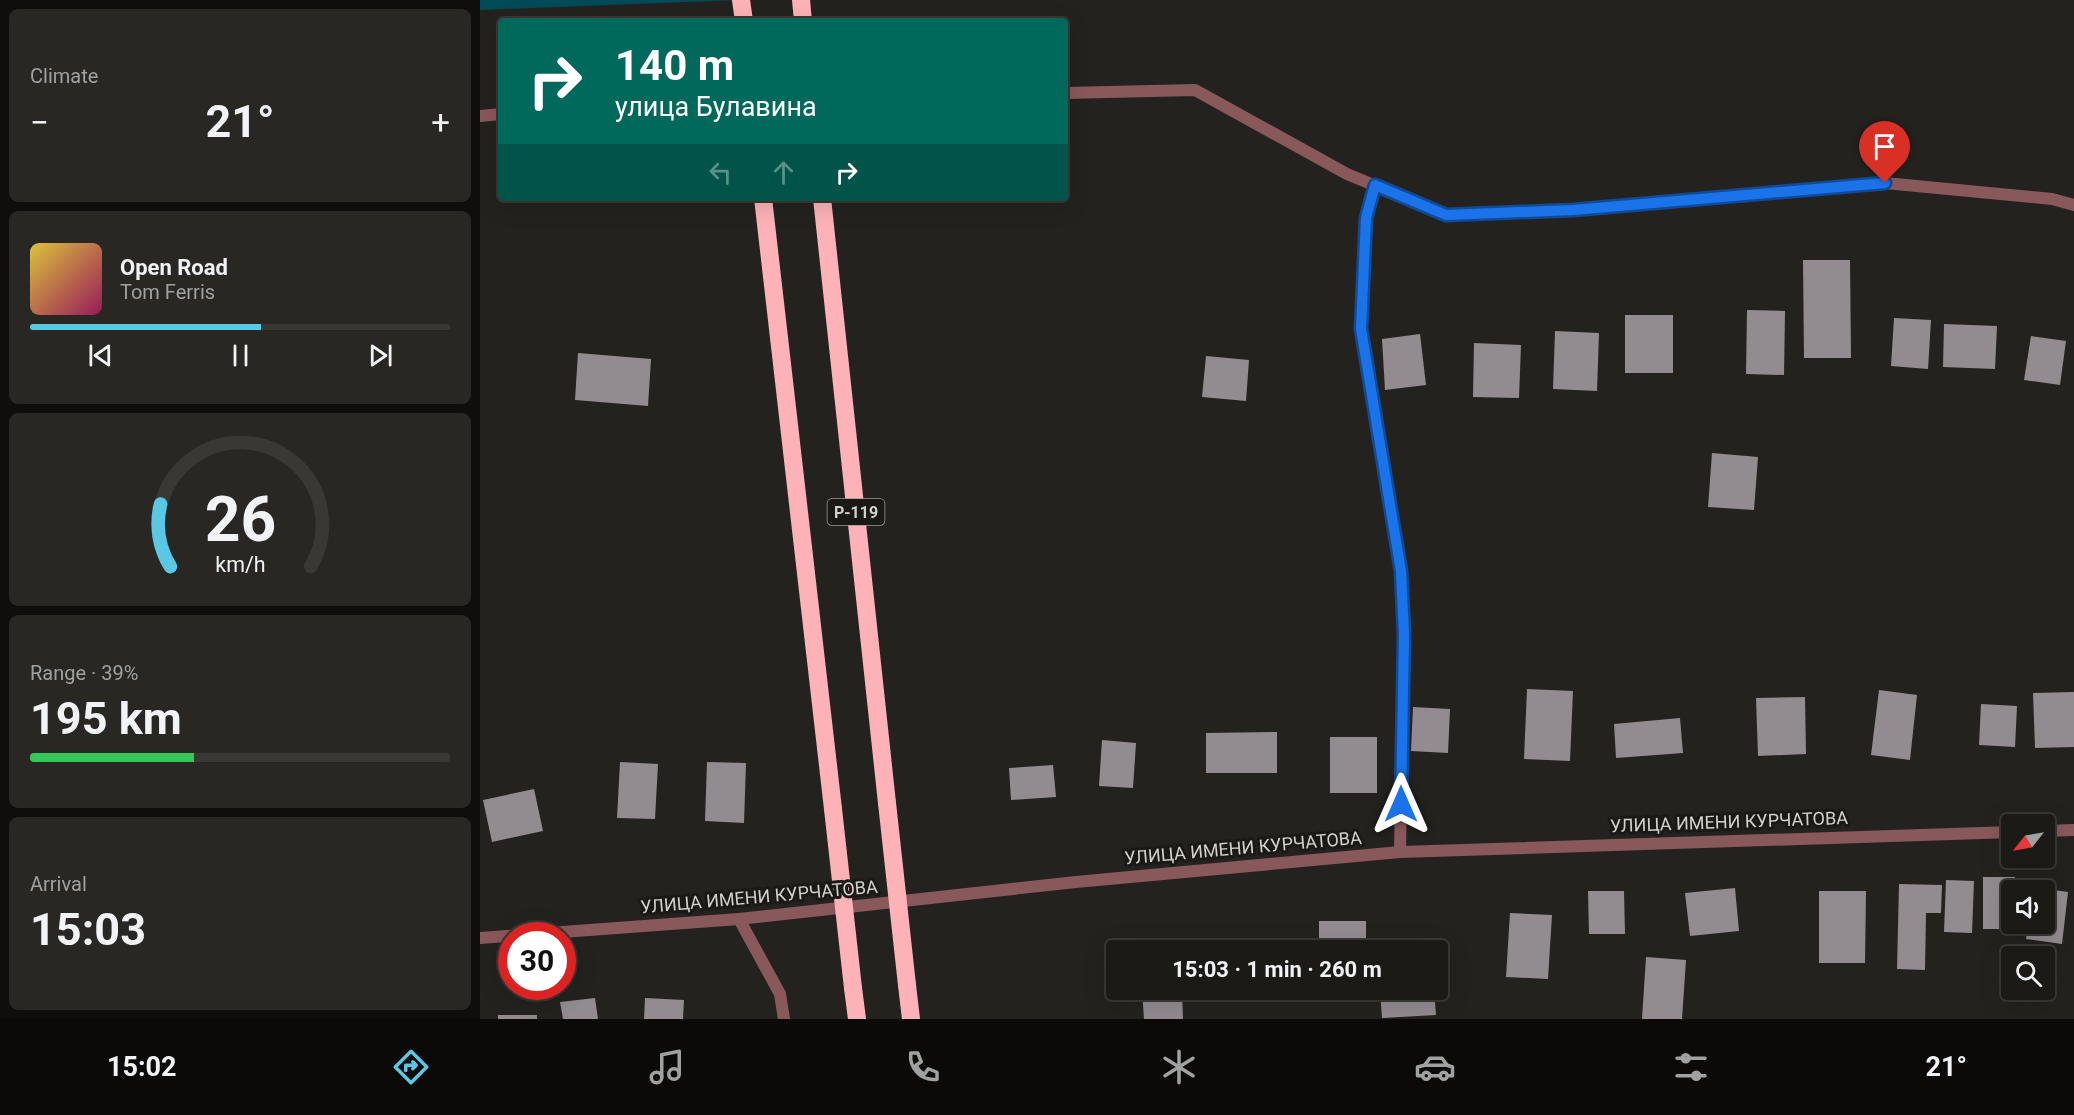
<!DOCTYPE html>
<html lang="en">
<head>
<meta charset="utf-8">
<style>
	:root { --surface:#1b1a16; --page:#282723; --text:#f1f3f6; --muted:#a0a1a1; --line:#393835; --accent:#5ac8e5 }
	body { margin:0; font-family:Roboto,sans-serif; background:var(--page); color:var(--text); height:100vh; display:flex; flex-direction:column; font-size:22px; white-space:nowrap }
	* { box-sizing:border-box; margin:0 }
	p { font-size:20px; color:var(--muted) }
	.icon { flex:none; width:33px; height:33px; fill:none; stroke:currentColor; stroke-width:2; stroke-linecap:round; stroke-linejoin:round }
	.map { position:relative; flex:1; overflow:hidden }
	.panel { display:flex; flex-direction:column; gap:9px; padding:9px; background:#0f0e0c; width:480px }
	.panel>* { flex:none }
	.hud { position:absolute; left:18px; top:18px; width:570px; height:183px; border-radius:6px; box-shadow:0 6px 24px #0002,0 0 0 2px var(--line); background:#00695c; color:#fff; overflow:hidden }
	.needle { width:39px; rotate:239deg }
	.buttons { position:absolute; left:1521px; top:814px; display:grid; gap:12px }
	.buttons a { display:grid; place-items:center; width:54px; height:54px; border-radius:6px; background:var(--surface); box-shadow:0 6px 24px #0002,0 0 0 2px var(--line); font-size:30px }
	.speed { position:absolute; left:18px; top:922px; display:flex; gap:12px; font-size:30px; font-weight:700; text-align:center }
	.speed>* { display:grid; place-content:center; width:78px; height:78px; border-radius:50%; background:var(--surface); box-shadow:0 6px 24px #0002,0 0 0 2px var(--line); line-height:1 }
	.speed .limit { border:9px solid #d22; background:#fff; color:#111 }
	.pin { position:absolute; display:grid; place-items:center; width:51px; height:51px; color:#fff; margin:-62px -26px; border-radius:50% 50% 50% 0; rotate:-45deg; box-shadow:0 0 6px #0007 }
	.pin .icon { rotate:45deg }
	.me { position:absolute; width:66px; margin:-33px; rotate:0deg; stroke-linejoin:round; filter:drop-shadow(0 0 4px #0008) }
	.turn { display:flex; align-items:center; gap:21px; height:126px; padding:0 18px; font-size:27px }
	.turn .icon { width:78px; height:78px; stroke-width:2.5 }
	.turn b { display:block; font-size:42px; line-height:51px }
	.lanes { display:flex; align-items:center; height:57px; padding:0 18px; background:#0003; justify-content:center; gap:30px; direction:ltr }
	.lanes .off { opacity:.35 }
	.big { font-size:45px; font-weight:700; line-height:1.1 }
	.panel .card { flex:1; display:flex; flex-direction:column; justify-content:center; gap:9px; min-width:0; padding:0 21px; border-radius:9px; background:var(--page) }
	.panel .dial { align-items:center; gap:0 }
	.dial svg { height:156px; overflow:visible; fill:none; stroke:var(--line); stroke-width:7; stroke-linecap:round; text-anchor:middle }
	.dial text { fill:var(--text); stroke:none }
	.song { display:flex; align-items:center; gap:18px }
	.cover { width:72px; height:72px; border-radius:9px; background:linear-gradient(135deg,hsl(50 70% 55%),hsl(330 70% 35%)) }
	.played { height:6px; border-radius:3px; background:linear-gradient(90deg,var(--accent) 55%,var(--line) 55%) }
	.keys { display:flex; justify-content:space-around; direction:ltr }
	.heat { display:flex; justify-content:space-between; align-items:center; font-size:33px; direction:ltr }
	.charge { height:9px; border-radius:4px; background:linear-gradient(90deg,#34c759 39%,var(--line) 0) }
	.trip { position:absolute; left:626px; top:940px; width:342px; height:60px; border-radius:6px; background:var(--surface); box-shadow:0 6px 24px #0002,0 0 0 2px var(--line); font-weight:700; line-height:60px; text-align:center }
	.dock { display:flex; height:96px; justify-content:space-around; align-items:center; background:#0b0a09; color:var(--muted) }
	.dock .icon { width:42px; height:42px }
	.dock .active { color:var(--accent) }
	.dock b { font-size:27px; color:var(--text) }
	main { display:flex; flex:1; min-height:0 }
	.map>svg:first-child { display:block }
	.water { fill:#004b59 }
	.building { fill:#928c90 }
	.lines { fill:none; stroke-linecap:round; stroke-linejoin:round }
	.street { stroke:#89585b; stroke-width:12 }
	.highway { stroke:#fcb2b6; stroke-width:18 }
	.highway-bridge { stroke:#fcb2b6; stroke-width:18 }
	.route-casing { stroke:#114b97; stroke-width:15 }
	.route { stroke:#1a73e8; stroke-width:10 }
	.labels { text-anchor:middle; stroke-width:6; stroke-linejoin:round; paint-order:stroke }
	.shield { fill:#1b1915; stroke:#9b9a96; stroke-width:1.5 }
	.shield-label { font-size:16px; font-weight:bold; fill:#d2d1ce }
	.street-label { font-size:18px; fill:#d2d1ce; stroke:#1b1915 }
</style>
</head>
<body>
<main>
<section class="panel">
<div class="card"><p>Climate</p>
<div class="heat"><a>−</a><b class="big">21°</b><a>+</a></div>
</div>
<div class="card">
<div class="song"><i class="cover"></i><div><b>Open Road</b><p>Tom Ferris</p></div></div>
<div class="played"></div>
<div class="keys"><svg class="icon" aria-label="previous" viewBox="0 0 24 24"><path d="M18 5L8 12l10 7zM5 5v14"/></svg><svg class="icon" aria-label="pause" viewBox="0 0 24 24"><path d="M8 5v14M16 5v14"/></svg><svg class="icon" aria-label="next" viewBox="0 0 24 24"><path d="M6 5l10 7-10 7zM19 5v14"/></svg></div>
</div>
<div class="card dial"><svg viewBox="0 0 100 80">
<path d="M14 69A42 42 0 1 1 86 69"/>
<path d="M14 69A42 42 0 0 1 9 37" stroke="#5ac8e5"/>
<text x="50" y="56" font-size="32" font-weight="700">26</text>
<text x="50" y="72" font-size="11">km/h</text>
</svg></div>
<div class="card"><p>Range · 39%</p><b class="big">195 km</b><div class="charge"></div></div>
<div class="card"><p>Arrival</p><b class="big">15:03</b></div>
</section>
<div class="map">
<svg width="1594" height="1019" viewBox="0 0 1594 1019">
	<rect width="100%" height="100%" fill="#24221e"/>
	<polygon class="water" points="0,0 257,0 0,10"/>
	<g class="building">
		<polygon points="1323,260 1370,260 1371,358 1324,358"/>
		<polygon points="1267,310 1305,311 1304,375 1266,374"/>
		<rect x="1145" y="315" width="48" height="58"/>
		<polygon points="1414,318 1451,320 1448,369 1411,366"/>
		<polygon points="1464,324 1517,326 1515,369 1463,367"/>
		<polygon points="1075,331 1119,333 1117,391 1073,389"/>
		<polygon points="940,334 946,385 905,390 902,339"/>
		<polygon points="1551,336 1586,341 1580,385 1544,380"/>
		<polygon points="994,343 1041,345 1039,398 993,397"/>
		<polygon points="98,353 171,359 168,406 95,400"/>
		<polygon points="726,356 769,360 766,401 722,397"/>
		<polygon points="1232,453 1278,457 1274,510 1228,507"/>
		<polygon points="1047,689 1093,691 1090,761 1044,759"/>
		<polygon points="1399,690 1437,695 1430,760 1391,755"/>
		<polygon points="1594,692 1594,747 1555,748 1553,693"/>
		<polygon points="1325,697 1326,754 1278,756 1276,698"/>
		<polygon points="1501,704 1537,706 1535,747 1499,745"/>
		<polygon points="933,707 970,709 968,753 931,751"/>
		<polygon points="1200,718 1203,753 1136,758 1134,724"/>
		<polygon points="797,732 797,773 726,773 726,733"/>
		<rect x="850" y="737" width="47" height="56"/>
		<polygon points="622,740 656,743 653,788 619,786"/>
		<polygon points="140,762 178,764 175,819 137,818"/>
		<polygon points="227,762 266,763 264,823 225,821"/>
		<polygon points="573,765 576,797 531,800 529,768"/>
		<polygon points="54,789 63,831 12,842 3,800"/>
		<polygon points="1503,877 1535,877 1535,891 1532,891 1532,924 1535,924 1535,929 1503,929"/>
		<polygon points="1466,880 1494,881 1492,933 1464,932"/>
		<polygon points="1419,884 1462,885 1461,913 1446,913 1445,970 1417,969"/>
		<polygon points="1553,887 1588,892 1582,944 1546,939 1548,924 1564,924 1564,891 1553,891"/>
		<polygon points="1255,888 1259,931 1210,936 1205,893"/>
		<polygon points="1108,891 1144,891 1145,934 1109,934"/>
		<polygon points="1339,891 1386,891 1385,963 1339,963"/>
		<polygon points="1030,913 1072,915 1068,979 1026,977"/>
		<rect x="839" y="921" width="47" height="30"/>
		<polygon points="1166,957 1206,960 1202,1019 1162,1019"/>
		<polygon points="662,990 702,990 703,1019 664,1019"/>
		<polygon points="759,990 808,990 808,999 759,1000"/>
		<polygon points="900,990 954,990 956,1015 902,1018"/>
		<polygon points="115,998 118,1019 83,1019 80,1002"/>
		<polygon points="165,998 204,1000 203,1019 164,1019"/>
		<rect x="18" y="1015" width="39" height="4"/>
	</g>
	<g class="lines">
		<g class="street">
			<polyline points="585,93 715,90 867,174 966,215 1093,210 1405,183 1572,199 1594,205"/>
			<polyline points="0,116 21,114"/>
			<polyline points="895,185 886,218 881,329 921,571 924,634 920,852"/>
			<polyline points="1564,831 1594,830"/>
			<polyline points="259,919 300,994 304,1019"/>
			<polyline points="0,938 259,919 596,882 920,852 1532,832"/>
		</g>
		<g class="highway">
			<polyline points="261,0 264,21"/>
			<polyline points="321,0 323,21"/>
			<polyline points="283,198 353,809"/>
			<polyline points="342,198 407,803"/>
			<polyline points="427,985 431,1019"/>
			<polyline points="373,988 377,1019"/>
		</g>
		<g class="highway-bridge">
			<polyline points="407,803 427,985"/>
			<polyline points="353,809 373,988"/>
		</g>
	</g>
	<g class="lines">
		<g class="route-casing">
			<polyline id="route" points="921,804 924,634 921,571 881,329 886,218 895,185 966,215 1093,210 1405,183"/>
		</g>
		<use href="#route" class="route"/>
	</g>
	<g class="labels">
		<rect class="shield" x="347.5" y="499" width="57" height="26" rx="4.5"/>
		<g class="shield-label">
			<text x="376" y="518">Р-119</text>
		</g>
		<g class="street-label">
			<text transform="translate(1249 822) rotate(-2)" y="6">УЛИЦА ИМЕНИ КУРЧАТОВА</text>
			<text transform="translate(763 848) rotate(-5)" y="6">УЛИЦА ИМЕНИ КУРЧАТОВА</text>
			<text transform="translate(279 897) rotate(-5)" y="6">УЛИЦА ИМЕНИ КУРЧАТОВА</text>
		</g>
	</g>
</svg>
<div class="buttons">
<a><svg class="needle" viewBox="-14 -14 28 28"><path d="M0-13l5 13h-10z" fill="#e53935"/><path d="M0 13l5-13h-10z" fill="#a0a1a1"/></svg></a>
<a><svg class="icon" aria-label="sound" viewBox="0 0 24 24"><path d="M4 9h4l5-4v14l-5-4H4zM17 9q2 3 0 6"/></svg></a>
<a><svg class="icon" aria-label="search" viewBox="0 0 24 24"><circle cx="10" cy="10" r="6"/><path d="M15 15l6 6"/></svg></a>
</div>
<div class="speed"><div class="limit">30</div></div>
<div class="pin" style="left:1405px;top:183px;background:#d93025"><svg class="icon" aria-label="arrive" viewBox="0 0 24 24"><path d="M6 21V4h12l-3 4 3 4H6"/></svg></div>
<svg class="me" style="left:921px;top:804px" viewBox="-20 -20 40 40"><path d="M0-17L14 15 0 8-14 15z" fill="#1a73e8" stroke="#fff" stroke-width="4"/></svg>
<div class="trip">15:03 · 1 min · 260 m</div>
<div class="hud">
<div class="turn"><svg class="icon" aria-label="right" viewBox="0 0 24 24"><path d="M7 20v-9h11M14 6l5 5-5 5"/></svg><div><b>140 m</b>улица Булавина</div></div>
<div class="lanes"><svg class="icon off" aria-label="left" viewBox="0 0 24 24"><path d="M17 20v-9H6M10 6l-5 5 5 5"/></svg><svg class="icon off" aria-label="ahead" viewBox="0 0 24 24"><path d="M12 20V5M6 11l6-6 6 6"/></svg><svg class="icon" aria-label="right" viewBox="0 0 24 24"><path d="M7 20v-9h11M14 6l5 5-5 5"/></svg></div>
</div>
</div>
</main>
<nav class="dock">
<b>15:02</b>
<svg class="icon active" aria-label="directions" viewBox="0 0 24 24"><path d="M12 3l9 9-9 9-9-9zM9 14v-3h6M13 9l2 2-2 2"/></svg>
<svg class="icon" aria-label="music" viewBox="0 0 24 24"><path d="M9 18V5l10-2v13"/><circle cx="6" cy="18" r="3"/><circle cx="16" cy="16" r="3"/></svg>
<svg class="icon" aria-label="phone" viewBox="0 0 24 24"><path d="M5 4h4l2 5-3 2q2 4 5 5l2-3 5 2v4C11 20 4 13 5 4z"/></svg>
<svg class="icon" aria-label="climate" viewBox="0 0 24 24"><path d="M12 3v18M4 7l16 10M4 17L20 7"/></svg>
<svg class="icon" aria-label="car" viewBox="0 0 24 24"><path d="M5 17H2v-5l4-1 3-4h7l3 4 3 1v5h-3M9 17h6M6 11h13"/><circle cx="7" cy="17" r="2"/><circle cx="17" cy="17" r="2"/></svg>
<svg class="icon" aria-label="filters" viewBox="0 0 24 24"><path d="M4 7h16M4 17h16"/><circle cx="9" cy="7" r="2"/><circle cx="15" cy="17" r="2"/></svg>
<b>21°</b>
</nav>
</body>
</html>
